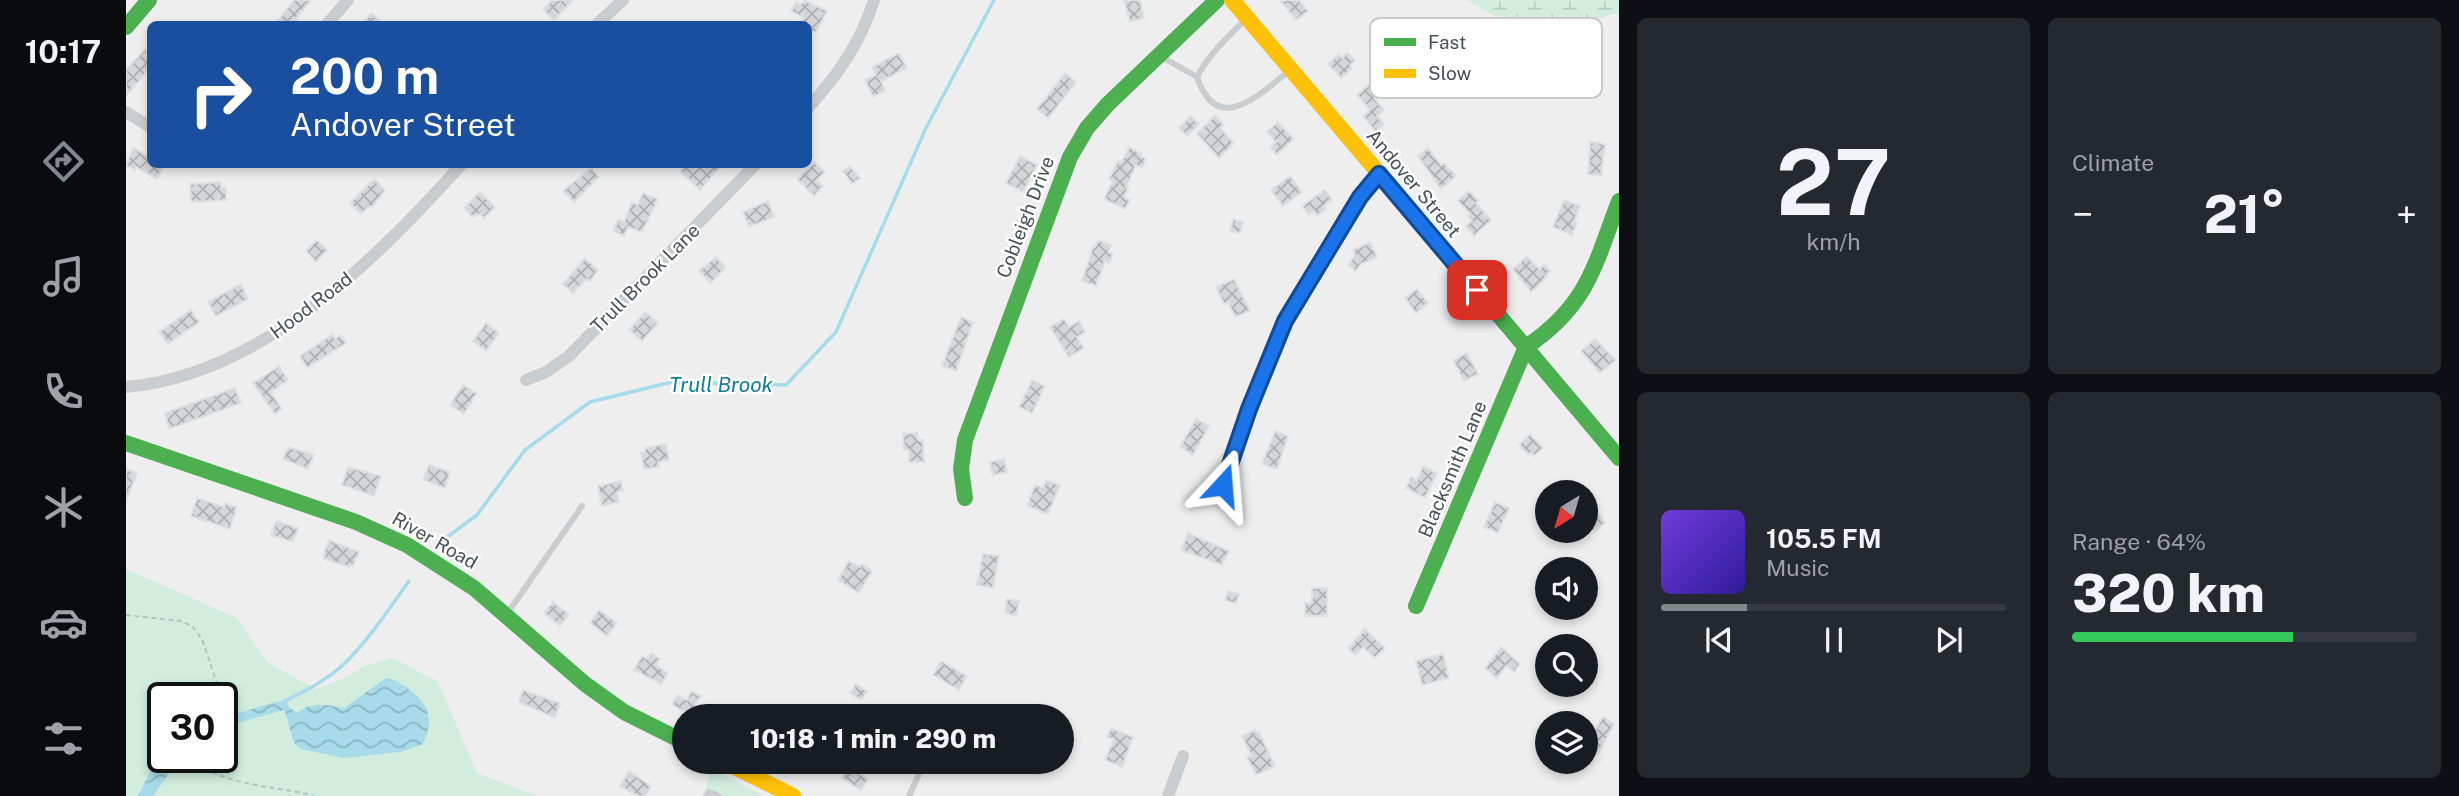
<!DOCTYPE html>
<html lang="en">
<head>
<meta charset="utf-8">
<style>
	:root { --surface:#171b24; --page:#242831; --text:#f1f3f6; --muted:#9ea1a6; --line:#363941; --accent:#81878d }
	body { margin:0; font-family:"Public Sans",sans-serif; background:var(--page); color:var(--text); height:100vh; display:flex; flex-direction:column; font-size:26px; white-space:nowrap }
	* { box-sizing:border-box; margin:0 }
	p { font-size:23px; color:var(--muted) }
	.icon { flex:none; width:38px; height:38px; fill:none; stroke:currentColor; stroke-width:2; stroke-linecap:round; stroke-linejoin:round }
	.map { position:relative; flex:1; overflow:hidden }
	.details { display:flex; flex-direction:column; gap:18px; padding:18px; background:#0d0f14; width:840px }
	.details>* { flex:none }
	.guide { position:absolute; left:21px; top:21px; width:665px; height:147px; border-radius:10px; box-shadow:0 4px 10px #0003; background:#1a4fa0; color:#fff; overflow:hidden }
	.needle { width:46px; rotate:217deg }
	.tools { position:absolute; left:1409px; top:480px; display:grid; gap:14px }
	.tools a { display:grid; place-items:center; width:63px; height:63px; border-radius:50%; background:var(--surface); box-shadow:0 4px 10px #0003; font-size:35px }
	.speed { position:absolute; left:21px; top:682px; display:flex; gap:14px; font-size:35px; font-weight:700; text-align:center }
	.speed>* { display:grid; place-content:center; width:91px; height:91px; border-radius:50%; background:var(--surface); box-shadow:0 4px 10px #0003; line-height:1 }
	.speed .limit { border:4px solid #111; border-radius:10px; background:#fff; color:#111 }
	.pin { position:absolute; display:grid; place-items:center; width:60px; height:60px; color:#fff; margin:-30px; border-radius:14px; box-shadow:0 4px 10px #0006 }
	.me { position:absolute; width:77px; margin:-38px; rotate:19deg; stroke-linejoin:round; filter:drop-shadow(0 0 5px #0008) }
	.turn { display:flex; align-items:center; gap:24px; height:147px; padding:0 28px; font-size:32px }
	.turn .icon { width:91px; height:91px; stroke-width:2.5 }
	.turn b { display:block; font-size:49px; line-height:60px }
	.big { font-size:52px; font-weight:800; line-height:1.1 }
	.details .tile { flex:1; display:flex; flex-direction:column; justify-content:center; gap:10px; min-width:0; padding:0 24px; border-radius:10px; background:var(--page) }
	.details .dial { align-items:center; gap:0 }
	.dial b { font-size:91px; line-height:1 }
	.song { display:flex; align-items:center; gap:21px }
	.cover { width:84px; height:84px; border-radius:10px; background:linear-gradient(135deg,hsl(260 70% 55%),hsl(250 70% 35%)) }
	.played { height:7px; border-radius:4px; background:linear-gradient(90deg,var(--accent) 25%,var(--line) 25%) }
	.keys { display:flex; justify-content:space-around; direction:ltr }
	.heat { display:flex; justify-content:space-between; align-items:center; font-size:38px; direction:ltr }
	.charge { height:10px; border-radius:5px; background:linear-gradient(90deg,#34c759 64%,var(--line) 0) }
	.details .tiles { flex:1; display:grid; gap:18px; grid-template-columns:repeat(2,1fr) }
	.trip { position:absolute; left:546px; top:704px; width:402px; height:70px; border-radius:35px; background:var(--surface); box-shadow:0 4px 10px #0003; font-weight:800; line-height:70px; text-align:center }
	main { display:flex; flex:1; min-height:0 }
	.tab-bar { display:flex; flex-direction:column; width:126px; justify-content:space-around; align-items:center; background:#090b0e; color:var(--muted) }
	.tab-bar .icon { width:49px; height:49px }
	.tab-bar .active { color:var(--accent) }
	.tab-bar b { font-size:32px; color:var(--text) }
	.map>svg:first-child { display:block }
	.grass { fill:#d2eddd; fill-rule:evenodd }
	.wetland { fill:url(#wetland-marsh) }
	.water { fill:url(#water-waves) }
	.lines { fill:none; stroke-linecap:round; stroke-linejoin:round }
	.stream { stroke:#a8dbea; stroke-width:3.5 }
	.building { fill:url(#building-cross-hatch); stroke:#dfe0e1; stroke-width:2 }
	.path { stroke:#b8c3bf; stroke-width:2; stroke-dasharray:5 3.5; stroke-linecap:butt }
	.lane { stroke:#cacdcf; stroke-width:6 }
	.street { stroke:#cacdcf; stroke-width:12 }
	.fast { stroke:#4caf50; stroke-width:16 }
	.slow { stroke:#ffc107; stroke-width:16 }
	.route-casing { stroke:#114b97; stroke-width:18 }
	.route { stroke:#1a73e8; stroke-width:12 }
	.labels { text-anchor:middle; stroke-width:5; stroke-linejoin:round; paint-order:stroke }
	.street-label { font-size:19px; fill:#465059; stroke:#fff }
	.water-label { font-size:21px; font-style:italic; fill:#117b9a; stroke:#fff }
	.key { fill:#fff; stroke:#c8cacd; stroke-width:2 }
	.key-label { font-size:19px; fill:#465059 }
</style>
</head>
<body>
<main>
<nav class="tab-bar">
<b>10:17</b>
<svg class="icon active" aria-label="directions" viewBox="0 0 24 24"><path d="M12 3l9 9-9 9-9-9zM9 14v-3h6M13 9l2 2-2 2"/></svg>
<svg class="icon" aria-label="music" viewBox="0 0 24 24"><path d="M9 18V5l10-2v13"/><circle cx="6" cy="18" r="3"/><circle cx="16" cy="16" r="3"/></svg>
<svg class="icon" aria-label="phone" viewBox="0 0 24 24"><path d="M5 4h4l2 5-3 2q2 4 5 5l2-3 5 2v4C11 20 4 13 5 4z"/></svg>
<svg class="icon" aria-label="climate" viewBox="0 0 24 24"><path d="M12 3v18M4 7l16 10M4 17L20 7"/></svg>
<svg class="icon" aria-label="car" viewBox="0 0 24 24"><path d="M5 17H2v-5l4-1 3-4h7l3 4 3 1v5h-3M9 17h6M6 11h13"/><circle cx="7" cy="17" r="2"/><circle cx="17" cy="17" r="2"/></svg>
<svg class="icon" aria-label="filters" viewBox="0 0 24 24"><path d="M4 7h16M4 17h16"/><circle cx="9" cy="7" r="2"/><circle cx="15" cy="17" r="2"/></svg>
</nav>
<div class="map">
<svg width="1493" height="796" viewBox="0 0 1493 796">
	<defs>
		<pattern id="wetland-marsh" width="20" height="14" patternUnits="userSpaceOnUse" patternTransform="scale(1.75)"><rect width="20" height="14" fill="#d2eddd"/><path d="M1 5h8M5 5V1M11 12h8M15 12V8" fill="none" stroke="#b6cdc0"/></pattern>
		<pattern id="water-waves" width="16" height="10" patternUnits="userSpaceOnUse" patternTransform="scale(1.75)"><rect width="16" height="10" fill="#a8dbea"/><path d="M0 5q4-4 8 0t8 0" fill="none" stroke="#8bb4c1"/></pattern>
		<pattern id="building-cross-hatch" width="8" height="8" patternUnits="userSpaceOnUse" patternTransform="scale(1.75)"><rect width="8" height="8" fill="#d5d6d8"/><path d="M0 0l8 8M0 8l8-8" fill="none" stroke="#afb0b2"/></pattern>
	</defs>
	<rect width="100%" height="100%" fill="#eee"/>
	<g class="grass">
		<path d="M0,569L111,618L142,663L190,689L223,676L238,666L267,658L312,682L351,773L411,796H0ZM37,698H96V758H37Z"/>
		<polygon points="586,769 638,796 577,796"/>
	</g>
	<polygon class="wetland" points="1340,0 1493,0 1493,14 1487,13 1460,25 1422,29 1405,20 1384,20 1367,15"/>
	<g class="water">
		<path d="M260,678C268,679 273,683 280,687C303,703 309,718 297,744L274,752L218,758L175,749C162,740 165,723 158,710L115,722L96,724L97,718L149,702L160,701L163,707L171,713C186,701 200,705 218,708Z"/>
		<polygon points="41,758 54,758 27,796 12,796 24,772"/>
	</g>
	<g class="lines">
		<g class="stream">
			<polyline points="317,540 351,515 399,450 464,402 546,382 660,385 710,332 800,128 868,0"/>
			<path d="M155,703C177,692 202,680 220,662C244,638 263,609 283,581"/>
		</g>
	</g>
	<g class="building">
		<polygon points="168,0 185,0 170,19 177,24 149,24"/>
		<polygon points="426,0 447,0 428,20 417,10"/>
		<polygon points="678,0 701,11 690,33 682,29 682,24 675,24 678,18 665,11 670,2 675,5"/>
		<polygon points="998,0 1014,0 1018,18 1004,22"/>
		<polygon points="1154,0 1173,0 1182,11 1170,20"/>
		<polygon points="245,13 258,24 236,24"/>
		<polygon points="19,49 24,53 24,68 0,96 0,70"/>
		<polygon points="773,53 781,68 755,81 759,91 747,97 739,80 750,75 746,67"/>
		<polygon points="1221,53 1229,61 1224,65 1226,68 1215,78 1202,64 1213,54 1216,58"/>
		<polygon points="939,73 950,82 922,118 911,109"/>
		<polygon points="1247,81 1255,92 1248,98 1258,110 1251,116 1258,124 1250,132 1237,116 1244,110 1231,95"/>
		<polygon points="1089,115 1098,125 1094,128 1108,143 1093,158 1071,134"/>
		<polygon points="1065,116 1073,124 1061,136 1053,128"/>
		<polygon points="1152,122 1168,139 1151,155 1144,147 1150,142 1141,132"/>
		<polygon points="1464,142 1479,144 1475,176 1462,174"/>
		<polygon points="1003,147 1016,154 1015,156 1020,159 1016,168 1010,165 1000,187 1002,188 998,197 1004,200 999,209 978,199 987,181 983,179 992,161 996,162"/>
		<polygon points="7,148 24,157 24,164 39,164 31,179 10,167 9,170 0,165"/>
		<polygon points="1302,148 1315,165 1318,163 1330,176 1315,189 1292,156"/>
		<polygon points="894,156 911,165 897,192 880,183"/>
		<polygon points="688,162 699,172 691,180 697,186 688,196 671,179"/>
		<polygon points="561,164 566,164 570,169 574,164 597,164 574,190 554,171"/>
		<polygon points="724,166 734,178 726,184 717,171"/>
		<polygon points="465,168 473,177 448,202 437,191"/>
		<polygon points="1164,176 1176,192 1157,206 1145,190"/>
		<polygon points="248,179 259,190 245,208 243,206 235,214 224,203"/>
		<polygon points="95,182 95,188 100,188 100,200 65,202 64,184"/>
		<polygon points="1199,190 1206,200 1198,206 1200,209 1191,216 1188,211 1183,215 1176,206"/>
		<polygon points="1343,191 1353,201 1350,203 1365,220 1348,236 1340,226 1346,221 1342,216 1344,214 1332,201"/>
		<polygon points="354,192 369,207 358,218 354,214 346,217 338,208"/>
		<polygon points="517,193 532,199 516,232 502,227 498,236 487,231 492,220 498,222 506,202 512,205"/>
		<polygon points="1438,200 1454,206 1448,222 1451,223 1446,235 1427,227"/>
		<polygon points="642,201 648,217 623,227 617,212"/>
		<polygon points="1107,219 1117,222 1114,233 1104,231"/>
		<polygon points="191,240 201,250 190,262 180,251"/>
		<polygon points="972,240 985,245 982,252 987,254 983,263 979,261 970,286 956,281 967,247 969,247"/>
		<polygon points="1244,242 1251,257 1235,264 1230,271 1222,265 1229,255 1227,250"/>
		<polygon points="1401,256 1413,269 1419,264 1424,271 1419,276 1421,277 1405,292 1387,269"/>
		<polygon points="590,257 600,267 585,283 573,271"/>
		<polygon points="459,258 472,270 464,281 461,279 447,293 437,284"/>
		<polygon points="1108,279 1124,311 1109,317 1102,302 1098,304 1090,287"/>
		<polygon points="115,284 122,299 90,316 82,302"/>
		<polygon points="1291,289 1302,303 1290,313 1279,298"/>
		<polygon points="65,310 73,322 42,344 33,332"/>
		<polygon points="519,312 532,323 516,341 503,330"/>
		<polygon points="835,317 847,322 830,371 816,366"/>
		<polygon points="938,319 943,327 953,321 959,332 951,337 958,348 943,357 924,327"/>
		<polygon points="360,323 373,333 360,351 347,341"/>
		<polygon points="207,334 209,339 214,335 220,343 181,368 174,356"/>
		<polygon points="1469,339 1490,360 1474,373 1455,351"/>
		<polygon points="1341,353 1352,374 1338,381 1327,360"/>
		<polygon points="153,366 162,380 145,392 156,409 149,414 127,383"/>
		<polygon points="906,380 919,386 906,413 893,407"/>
		<polygon points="337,385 351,393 338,414 324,405"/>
		<polygon points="109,388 115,403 43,429 39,413"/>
		<polygon points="1070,419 1083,426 1067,455 1054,447"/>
		<polygon points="1149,431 1162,436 1151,469 1136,464"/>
		<polygon points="791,433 792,440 797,440 798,462 783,462 783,450 778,450 777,434"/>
		<polygon points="1404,434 1417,448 1408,456 1405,453 1403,455 1393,445"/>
		<polygon points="540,444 543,460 532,462 533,467 518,469 515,453 519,452 519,448"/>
		<polygon points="162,447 188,455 182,469 157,459"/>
		<polygon points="878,459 881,472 867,475 864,462"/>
		<polygon points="303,465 324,472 319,488 297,480"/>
		<polygon points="1297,466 1311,473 1299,498 1280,488 1285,477 1291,480"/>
		<polygon points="222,467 255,476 248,496 216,485"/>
		<polygon points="0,469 11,473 1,499 0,499"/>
		<polygon points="920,480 934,485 922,514 901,506 909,485 917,488"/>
		<polygon points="495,481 497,491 491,492 493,502 476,506 472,486"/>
		<polygon points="71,498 98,507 99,503 111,507 104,529 65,516"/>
		<polygon points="1369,502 1383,508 1372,533 1358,527"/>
		<polygon points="1467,507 1479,523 1468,531 1460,519 1460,513"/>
		<polygon points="150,521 172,528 167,542 145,535"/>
		<polygon points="1062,533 1103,551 1096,565 1055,550"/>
		<polygon points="203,540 233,552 227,566 225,565 224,567 198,559 199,555 197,555"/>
		<polygon points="857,554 873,556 867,588 851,585"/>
		<polygon points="723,561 734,567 736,564 746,571 733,593 712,580"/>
		<polygon points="1186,588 1201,588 1201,616 1179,616 1179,603 1186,603"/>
		<polygon points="1102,591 1113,594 1110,604 1099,600"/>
		<polygon points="881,599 893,601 890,616 879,613"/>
		<polygon points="427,602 443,614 434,626 418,613"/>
		<polygon points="473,610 491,623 481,636 464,623"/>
		<polygon points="1239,629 1259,648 1249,658 1237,647 1229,655 1222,648"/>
		<polygon points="1375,647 1394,664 1388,672 1380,666 1371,678 1359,668"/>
		<polygon points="525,653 534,659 530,665 542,673 535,684 508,670 516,656 521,659"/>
		<polygon points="1317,654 1323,678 1296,685 1290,661"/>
		<polygon points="815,661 841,676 833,690 807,675"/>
		<polygon points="730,684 741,691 735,700 724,693"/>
		<polygon points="397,690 434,703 429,718 393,702"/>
		<polygon points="565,691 575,696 563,714 546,705 551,695 561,700"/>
		<polygon points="1477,717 1488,724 1472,754 1460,745"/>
		<polygon points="985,728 1007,737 996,767 979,760 988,739 981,737"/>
		<polygon points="1129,730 1130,733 1133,732 1149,766 1130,775 1121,757 1125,755 1116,736"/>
		<polygon points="727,761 740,761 732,773 742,779 735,790 716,778"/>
		<polygon points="503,771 525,786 519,796 512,796 494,786"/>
	</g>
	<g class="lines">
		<g class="path">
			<polyline points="0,615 55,621 66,626 76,639 96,698"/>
			<path d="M65,758C96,787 149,785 188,796"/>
		</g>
		<g class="lane">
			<path d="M1119,20C1101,38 1082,55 1071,77C1091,137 1133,95 1163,71"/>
			<polyline points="1034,56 1071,77"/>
			<polyline points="381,614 456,506"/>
			<polyline points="580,796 583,792 593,796"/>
			<polyline points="783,796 799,761"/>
		</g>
		<g class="street">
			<polyline points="201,24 222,0"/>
			<polyline points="471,24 497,0"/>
			<path d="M682,108C712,75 735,42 748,0"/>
			<polyline points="0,112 24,127"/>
			<polyline points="400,380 420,372 443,356 630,164"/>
			<path d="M0,387C136,375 249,260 336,164"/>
			<polyline points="1097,485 1123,409 1159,321 1234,197 1253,174"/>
			<polyline points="1042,796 1057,756"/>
		</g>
		<g class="fast">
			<polyline points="0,27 23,0"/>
			<polyline points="1273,197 1493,458"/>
			<polyline points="0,443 230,522 281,545 348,588 459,684 498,712 558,742"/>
			<polyline points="839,498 835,469 839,440 944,157 961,128 982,104 1091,0"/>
			<path d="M1290,606L1400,347C1462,305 1468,267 1493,201"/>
		</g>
		<g class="slow">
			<polyline points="1106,0 1273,197"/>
			<polyline points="597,761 667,796"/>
		</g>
	</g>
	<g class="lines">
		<g class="route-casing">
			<polyline id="route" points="1097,485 1123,409 1159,321 1234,197 1253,174 1351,290"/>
		</g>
		<use href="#route" class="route"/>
	</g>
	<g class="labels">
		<g class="street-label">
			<text transform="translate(1288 183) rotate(50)" y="7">Andover Street</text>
			<text transform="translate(899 217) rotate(-69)" y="7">Cobleigh Drive</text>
			<text transform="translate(519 278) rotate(-45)" y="7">Trull Brook Lane</text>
			<text transform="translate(185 305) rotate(-37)" y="7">Hood Road</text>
			<text transform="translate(1326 469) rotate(-67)" y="7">Blacksmith Lane</text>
			<text transform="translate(309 540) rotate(30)" y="7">River Road</text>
		</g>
		<g class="water-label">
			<text x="595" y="392">Trull Brook</text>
		</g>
	</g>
	<rect x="1244" y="18" width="232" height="80" rx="10" class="key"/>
	<rect x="1258" y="38" width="32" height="8" fill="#4caf50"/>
	<rect x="1258" y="69" width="32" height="9" fill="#ffc107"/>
	<g class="key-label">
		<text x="1302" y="49">Fast</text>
		<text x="1302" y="80">Slow</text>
	</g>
</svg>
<div class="tools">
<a><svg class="needle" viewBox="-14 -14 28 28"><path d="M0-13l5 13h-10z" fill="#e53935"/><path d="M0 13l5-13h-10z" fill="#9ea1a6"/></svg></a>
<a><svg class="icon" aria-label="sound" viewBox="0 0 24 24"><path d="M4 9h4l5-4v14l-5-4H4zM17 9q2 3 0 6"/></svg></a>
<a><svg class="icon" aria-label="search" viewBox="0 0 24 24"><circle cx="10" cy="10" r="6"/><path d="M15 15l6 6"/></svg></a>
<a><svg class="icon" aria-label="layers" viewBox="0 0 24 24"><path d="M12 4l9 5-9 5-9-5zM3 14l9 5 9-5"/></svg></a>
</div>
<div class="speed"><div class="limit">30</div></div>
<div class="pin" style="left:1351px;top:290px;background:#d93025"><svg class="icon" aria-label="arrive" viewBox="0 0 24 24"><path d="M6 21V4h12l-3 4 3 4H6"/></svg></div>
<svg class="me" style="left:1097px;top:485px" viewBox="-20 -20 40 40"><path d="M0-17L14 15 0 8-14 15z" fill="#1a73e8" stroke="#fff" stroke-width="4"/></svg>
<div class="trip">10:18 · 1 min · 290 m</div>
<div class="guide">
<div class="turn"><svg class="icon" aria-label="right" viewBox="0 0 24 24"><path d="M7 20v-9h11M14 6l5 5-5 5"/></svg><div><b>200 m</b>Andover Street</div></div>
</div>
</div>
<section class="details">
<div class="tiles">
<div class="tile dial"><b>27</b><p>km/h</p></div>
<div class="tile"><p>Climate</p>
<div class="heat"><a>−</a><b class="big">21°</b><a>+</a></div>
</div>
<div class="tile">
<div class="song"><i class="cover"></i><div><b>105.5 FM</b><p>Music</p></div></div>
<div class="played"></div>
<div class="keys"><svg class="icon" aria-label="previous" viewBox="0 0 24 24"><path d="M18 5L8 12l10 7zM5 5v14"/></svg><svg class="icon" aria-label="pause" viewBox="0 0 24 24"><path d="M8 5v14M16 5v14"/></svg><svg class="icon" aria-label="next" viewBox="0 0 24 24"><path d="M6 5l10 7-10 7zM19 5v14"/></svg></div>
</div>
<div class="tile"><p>Range · 64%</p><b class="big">320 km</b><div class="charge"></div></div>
</div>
</section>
</main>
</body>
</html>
